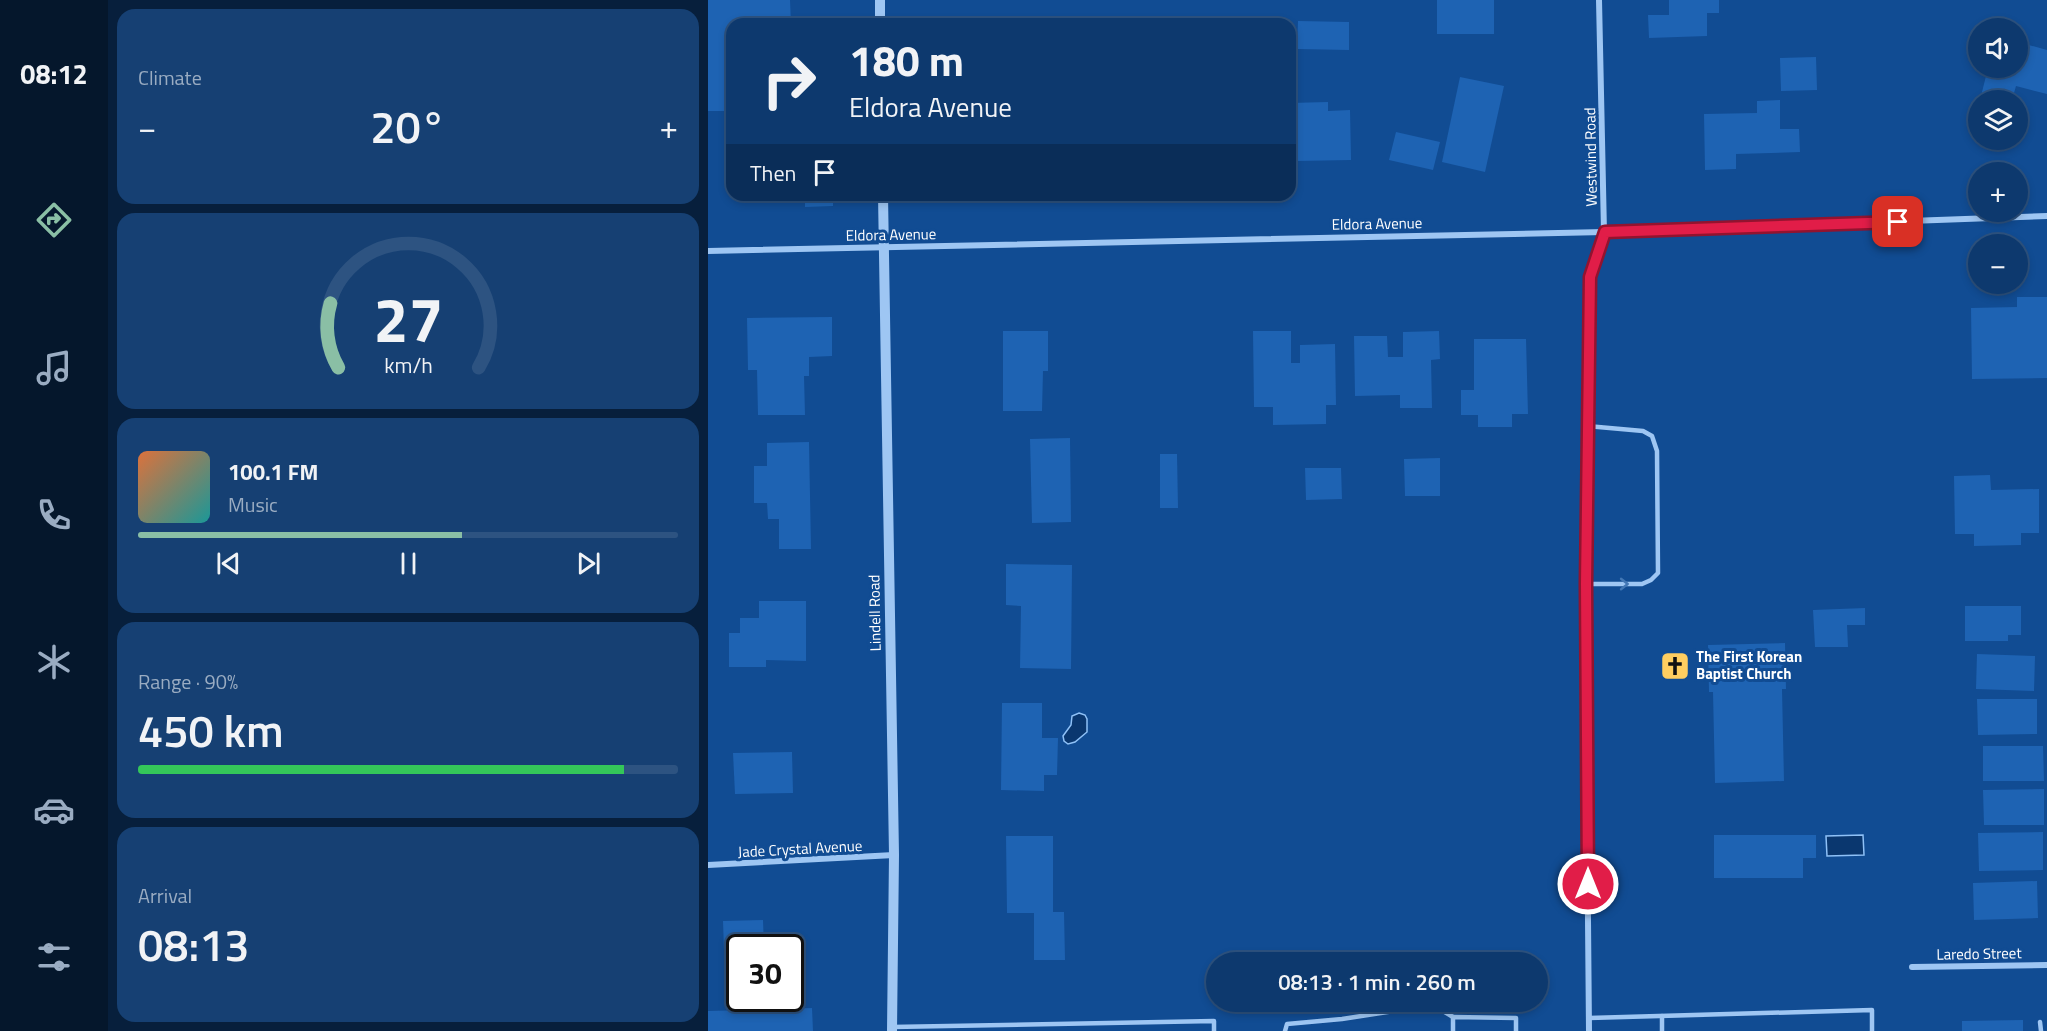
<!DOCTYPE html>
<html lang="en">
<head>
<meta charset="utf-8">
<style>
	:root { --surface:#0d396e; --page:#164073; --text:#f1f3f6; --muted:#9aacc2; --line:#2d5381; --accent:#8abfa5 }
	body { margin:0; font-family:"Titillium Web",sans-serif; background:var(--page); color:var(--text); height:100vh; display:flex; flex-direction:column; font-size:22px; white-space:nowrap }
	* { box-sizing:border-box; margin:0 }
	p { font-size:20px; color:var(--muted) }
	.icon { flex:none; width:33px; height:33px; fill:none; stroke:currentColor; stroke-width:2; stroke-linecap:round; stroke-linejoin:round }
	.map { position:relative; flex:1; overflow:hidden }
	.drawer { display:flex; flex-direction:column; gap:9px; padding:9px; background:#071f3c; width:600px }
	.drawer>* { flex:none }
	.guide { position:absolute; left:18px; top:18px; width:570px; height:183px; border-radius:18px; box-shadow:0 3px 9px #0003,0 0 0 2px var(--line); background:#0d396e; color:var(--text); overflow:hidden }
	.fabs { position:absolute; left:1260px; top:18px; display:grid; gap:12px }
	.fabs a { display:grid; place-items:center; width:60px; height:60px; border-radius:50%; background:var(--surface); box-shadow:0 3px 9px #0003,0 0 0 2px var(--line); font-size:30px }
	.speed { position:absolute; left:18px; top:934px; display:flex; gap:12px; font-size:30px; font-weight:700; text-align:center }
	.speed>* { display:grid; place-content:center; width:78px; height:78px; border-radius:50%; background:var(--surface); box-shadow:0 3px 9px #0003,0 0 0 2px var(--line); line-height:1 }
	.speed .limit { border:3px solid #111; border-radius:9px; background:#fff; color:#111 }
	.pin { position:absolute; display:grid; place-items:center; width:51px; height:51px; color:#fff; margin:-26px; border-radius:12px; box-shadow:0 3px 9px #0006 }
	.me { position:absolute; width:66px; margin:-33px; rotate:0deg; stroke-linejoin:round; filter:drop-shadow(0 0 4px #0008) }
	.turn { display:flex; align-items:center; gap:21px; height:126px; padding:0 24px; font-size:27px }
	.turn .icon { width:78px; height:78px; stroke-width:2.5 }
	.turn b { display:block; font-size:42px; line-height:51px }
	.then { display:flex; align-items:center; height:57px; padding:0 24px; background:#0003; gap:12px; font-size:22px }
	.big { font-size:45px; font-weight:600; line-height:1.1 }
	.drawer .tile { flex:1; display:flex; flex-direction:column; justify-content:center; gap:9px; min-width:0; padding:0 21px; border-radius:18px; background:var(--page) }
	.drawer .dial { align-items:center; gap:0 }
	.dial svg { height:156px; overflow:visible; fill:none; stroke:var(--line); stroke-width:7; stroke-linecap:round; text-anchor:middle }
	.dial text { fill:var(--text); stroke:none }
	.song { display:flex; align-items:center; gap:18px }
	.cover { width:72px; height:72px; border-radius:9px; background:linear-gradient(135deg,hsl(20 70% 55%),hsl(180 70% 35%)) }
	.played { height:6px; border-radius:3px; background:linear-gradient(90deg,var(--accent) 60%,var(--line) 60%) }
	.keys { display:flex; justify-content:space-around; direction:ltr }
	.heat { display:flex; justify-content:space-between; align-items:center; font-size:33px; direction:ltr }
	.charge { height:9px; border-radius:4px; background:linear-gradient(90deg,#34c759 90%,var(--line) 0) }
	.trip { position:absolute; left:498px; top:952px; width:342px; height:60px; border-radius:30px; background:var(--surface); box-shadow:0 3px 9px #0003,0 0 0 2px var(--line); font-weight:600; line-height:60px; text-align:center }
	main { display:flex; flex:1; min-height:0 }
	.tab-bar { display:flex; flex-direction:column; width:108px; justify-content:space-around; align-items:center; background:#05172c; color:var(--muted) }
	.tab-bar .icon { width:42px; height:42px }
	.tab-bar .selected { color:var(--accent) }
	.tab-bar b { font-size:27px; color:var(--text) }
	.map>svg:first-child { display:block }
	.water { fill:#0a376f; stroke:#8fc1f7; stroke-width:1.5 }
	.building { fill:#1e63b3 }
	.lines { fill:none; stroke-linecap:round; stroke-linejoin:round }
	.service { stroke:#9ec6f3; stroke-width:4.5 }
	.minor { stroke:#9ec6f3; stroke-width:6 }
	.tertiary { stroke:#9ec6f3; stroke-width:10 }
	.oneway { stroke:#4277b5 }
	.route-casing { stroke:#92132f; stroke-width:15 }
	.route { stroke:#e11d48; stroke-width:10 }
	.labels { text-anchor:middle; stroke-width:6; stroke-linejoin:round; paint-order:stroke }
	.street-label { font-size:15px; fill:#fff; stroke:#114c93 }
	.poi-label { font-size:15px; font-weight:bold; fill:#fff; stroke:#114c93; text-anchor:start }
</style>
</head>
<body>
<main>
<nav class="tab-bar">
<b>08:12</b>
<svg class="icon selected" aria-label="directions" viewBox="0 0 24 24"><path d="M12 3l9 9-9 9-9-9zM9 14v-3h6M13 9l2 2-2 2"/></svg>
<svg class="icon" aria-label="music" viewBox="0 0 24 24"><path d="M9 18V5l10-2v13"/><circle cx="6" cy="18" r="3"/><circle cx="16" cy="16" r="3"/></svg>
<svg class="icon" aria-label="phone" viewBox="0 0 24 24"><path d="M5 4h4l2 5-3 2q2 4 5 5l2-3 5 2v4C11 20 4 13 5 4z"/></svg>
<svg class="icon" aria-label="climate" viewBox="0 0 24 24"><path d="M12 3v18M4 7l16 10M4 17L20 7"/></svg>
<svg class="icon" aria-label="car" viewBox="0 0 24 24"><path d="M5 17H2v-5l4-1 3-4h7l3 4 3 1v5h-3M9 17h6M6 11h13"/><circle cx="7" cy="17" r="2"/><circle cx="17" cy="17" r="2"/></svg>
<svg class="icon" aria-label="filters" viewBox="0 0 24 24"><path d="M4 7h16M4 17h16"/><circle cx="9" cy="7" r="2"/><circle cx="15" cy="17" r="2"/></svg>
</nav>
<section class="drawer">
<div class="tile"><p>Climate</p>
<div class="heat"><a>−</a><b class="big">20°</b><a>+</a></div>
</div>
<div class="tile dial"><svg viewBox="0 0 100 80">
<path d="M14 69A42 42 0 1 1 86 69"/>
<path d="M14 69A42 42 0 0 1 10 36" stroke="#8abfa5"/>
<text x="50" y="56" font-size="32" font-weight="700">27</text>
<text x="50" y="72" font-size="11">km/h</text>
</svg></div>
<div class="tile">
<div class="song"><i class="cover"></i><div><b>100.1 FM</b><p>Music</p></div></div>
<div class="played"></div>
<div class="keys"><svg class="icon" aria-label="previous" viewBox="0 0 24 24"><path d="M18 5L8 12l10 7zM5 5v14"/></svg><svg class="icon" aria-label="pause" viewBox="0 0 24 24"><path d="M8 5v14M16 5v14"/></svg><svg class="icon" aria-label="next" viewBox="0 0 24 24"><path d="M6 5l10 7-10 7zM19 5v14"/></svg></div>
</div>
<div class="tile"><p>Range · 90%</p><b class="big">450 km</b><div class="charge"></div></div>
<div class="tile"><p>Arrival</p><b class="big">08:13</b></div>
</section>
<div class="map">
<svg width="1339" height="1031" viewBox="0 0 1339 1031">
	<rect width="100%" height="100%" fill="#114c93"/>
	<g class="water">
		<polygon points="371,713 377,715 379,719 379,732 367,742 360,744 356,741 355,736 363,725 364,716"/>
		<polygon points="1155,835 1156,855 1119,856 1118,836"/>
	</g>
	<g class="building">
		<polygon points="0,0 82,0 83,24 24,24 24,111 0,111"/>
		<rect x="729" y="0" width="57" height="34"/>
		<polygon points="961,0 1011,0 1011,13 999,13 999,36 941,38 940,15 961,15"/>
		<polygon points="590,21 641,22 641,50 589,49"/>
		<polygon points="1310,42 1339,50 1339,94 1308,86 1304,100 1292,100 1273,96 1279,72 1287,74 1289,68 1310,68"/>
		<polygon points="1108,57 1109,90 1073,91 1072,58"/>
		<polygon points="752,77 796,86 777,172 734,162"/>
		<polygon points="1072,100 1072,129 1091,129 1092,152 1028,154 1028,169 997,170 996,114 1049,113 1049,101"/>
		<polygon points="620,102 620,111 642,110 643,160 587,161 586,134 582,134 582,103"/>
		<polygon points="688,132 732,142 725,170 681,160"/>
		<polygon points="97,195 125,195 125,206 97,207"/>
		<polygon points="1309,297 1339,297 1339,378 1264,379 1263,308 1309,307"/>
		<polygon points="124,317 124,356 101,357 101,376 96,376 97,415 50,415 49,370 40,370 39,318"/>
		<polygon points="295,331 340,331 340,371 335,371 334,411 295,411"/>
		<polygon points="545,331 583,331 583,363 592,363 592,345 627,344 628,405 618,405 618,424 565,425 565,407 546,407"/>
		<polygon points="731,331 732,359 723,360 724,408 692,408 692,395 647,396 646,336 679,336 680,357 695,357 695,332"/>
		<polygon points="766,339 818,339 820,414 804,414 804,427 770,427 770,415 753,415 753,390 766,390"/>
		<polygon points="362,438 363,522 324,523 322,439"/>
		<polygon points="101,442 103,549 71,549 71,519 60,519 59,503 46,503 46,466 59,466 59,443"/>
		<polygon points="452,454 469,454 470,508 452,508"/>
		<polygon points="732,458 732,496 697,496 696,459"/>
		<polygon points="597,468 633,468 634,499 598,500"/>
		<polygon points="1282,475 1283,490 1331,489 1331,533 1313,533 1313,545 1266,546 1266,534 1247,534 1246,476"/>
		<polygon points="298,564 364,565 363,669 312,668 313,606 298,605"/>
		<polygon points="51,601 98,601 98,661 58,660 58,667 21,667 21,633 32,633 32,618 51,618"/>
		<polygon points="1257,606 1313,606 1313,635 1300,635 1300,641 1257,641"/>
		<polygon points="1157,608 1157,625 1139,625 1140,647 1107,647 1105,610"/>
		<polygon points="1077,643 1078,689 1074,689 1076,781 1007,783 1005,692 1001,692 1000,645"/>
		<polygon points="1269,654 1327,656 1326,691 1268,689"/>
		<polygon points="1269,699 1329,699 1329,734 1270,735"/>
		<polygon points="294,703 334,703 334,738 350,738 349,775 336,775 336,791 293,790"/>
		<polygon points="1275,746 1335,746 1336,781 1275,781"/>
		<polygon points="84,752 85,793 27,794 25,753"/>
		<polygon points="1336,789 1336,825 1276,825 1275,790"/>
		<polygon points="1335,832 1335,870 1271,871 1270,833"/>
		<polygon points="1006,835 1108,835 1108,858 1095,858 1095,878 1006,878"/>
		<polygon points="298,836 345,836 345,912 356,912 357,960 326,960 326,913 299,913"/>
		<polygon points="1329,881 1330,918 1266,920 1265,883"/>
		<polygon points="55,920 56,948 32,948 32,979 17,980 15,921"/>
		<polygon points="104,1008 105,1031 0,1031 0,1011"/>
		<polygon points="1315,1020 1315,1031 1254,1031 1254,1021"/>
	</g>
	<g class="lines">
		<g class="service">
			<polyline points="877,584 934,584 943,580 950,573 949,451 944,436 935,431 879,426"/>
			<polyline points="954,1016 954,1031"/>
			<polyline points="881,1018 1164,1010 1164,1031"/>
			<polyline points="1332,1022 1333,1031"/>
			<polyline points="184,1027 506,1021 506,1031"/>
			<polyline points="577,1031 579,1024 634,1019 725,1005 745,1017"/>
			<polyline points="745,1031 745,1017 808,1018 808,1031"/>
		</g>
		<g class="minor">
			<polyline points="0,251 896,232 1339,216"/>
			<polyline points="0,865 186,855"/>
			<polyline points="1204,967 1339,965"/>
			<polyline points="881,1031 877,584 882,277 896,232 891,0"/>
		</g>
		<g class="tertiary">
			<polyline points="172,0 172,24"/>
			<polyline points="175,195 186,855 184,1031"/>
		</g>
	</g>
	<defs><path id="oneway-chevron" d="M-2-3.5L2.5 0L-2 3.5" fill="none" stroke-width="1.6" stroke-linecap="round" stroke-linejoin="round" transform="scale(1.5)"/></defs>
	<use class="oneway" href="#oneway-chevron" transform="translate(916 584)"/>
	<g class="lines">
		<g class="route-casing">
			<polyline id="route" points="880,884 878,584 882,277 897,232 1190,222"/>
		</g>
		<use href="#route" class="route"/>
	</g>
	<defs>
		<g id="church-square" transform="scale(1.5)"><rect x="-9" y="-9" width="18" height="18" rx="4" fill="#ffce60" stroke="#114c93"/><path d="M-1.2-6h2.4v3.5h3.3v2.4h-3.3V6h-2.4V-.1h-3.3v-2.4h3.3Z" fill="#111"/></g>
	</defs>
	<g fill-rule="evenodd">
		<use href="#church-square" x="967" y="666"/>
	</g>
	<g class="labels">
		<g class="street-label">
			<text transform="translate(883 157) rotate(-91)" y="5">Westwind Road</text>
			<text transform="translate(669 224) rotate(-1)" y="5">Eldora Avenue</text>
			<text transform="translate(183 235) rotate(-1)" y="5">Eldora Avenue</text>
			<text transform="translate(167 613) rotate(-91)" y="5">Lindell Road</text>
			<text transform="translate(92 849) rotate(-3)" y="5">Jade Crystal Avenue</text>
			<text transform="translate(1271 954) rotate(-1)" y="5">Laredo Street</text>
		</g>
		<g class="poi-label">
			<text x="988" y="662">The First Korean<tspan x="988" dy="17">Baptist Church</tspan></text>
		</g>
	</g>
</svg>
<div class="fabs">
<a><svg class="icon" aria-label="sound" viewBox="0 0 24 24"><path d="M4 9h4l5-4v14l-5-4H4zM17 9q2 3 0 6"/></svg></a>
<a><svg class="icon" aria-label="layers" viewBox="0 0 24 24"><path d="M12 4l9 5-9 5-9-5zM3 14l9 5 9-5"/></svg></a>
<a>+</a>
<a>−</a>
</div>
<div class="speed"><div class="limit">30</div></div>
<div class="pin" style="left:1190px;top:222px;background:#d93025"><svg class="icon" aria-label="arrive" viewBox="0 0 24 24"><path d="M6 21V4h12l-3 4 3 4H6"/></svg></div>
<svg class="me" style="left:880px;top:884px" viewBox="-20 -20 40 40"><circle r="17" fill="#e11d48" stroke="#fff" stroke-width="3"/><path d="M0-11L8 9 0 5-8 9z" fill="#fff"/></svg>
<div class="trip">08:13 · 1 min · 260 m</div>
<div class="guide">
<div class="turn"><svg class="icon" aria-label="right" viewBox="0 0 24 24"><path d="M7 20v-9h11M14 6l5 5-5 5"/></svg><div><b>180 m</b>Eldora Avenue</div></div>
<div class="then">Then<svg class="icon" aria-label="arrive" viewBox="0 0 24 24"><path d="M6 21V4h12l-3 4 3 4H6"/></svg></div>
</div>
</div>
</main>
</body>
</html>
